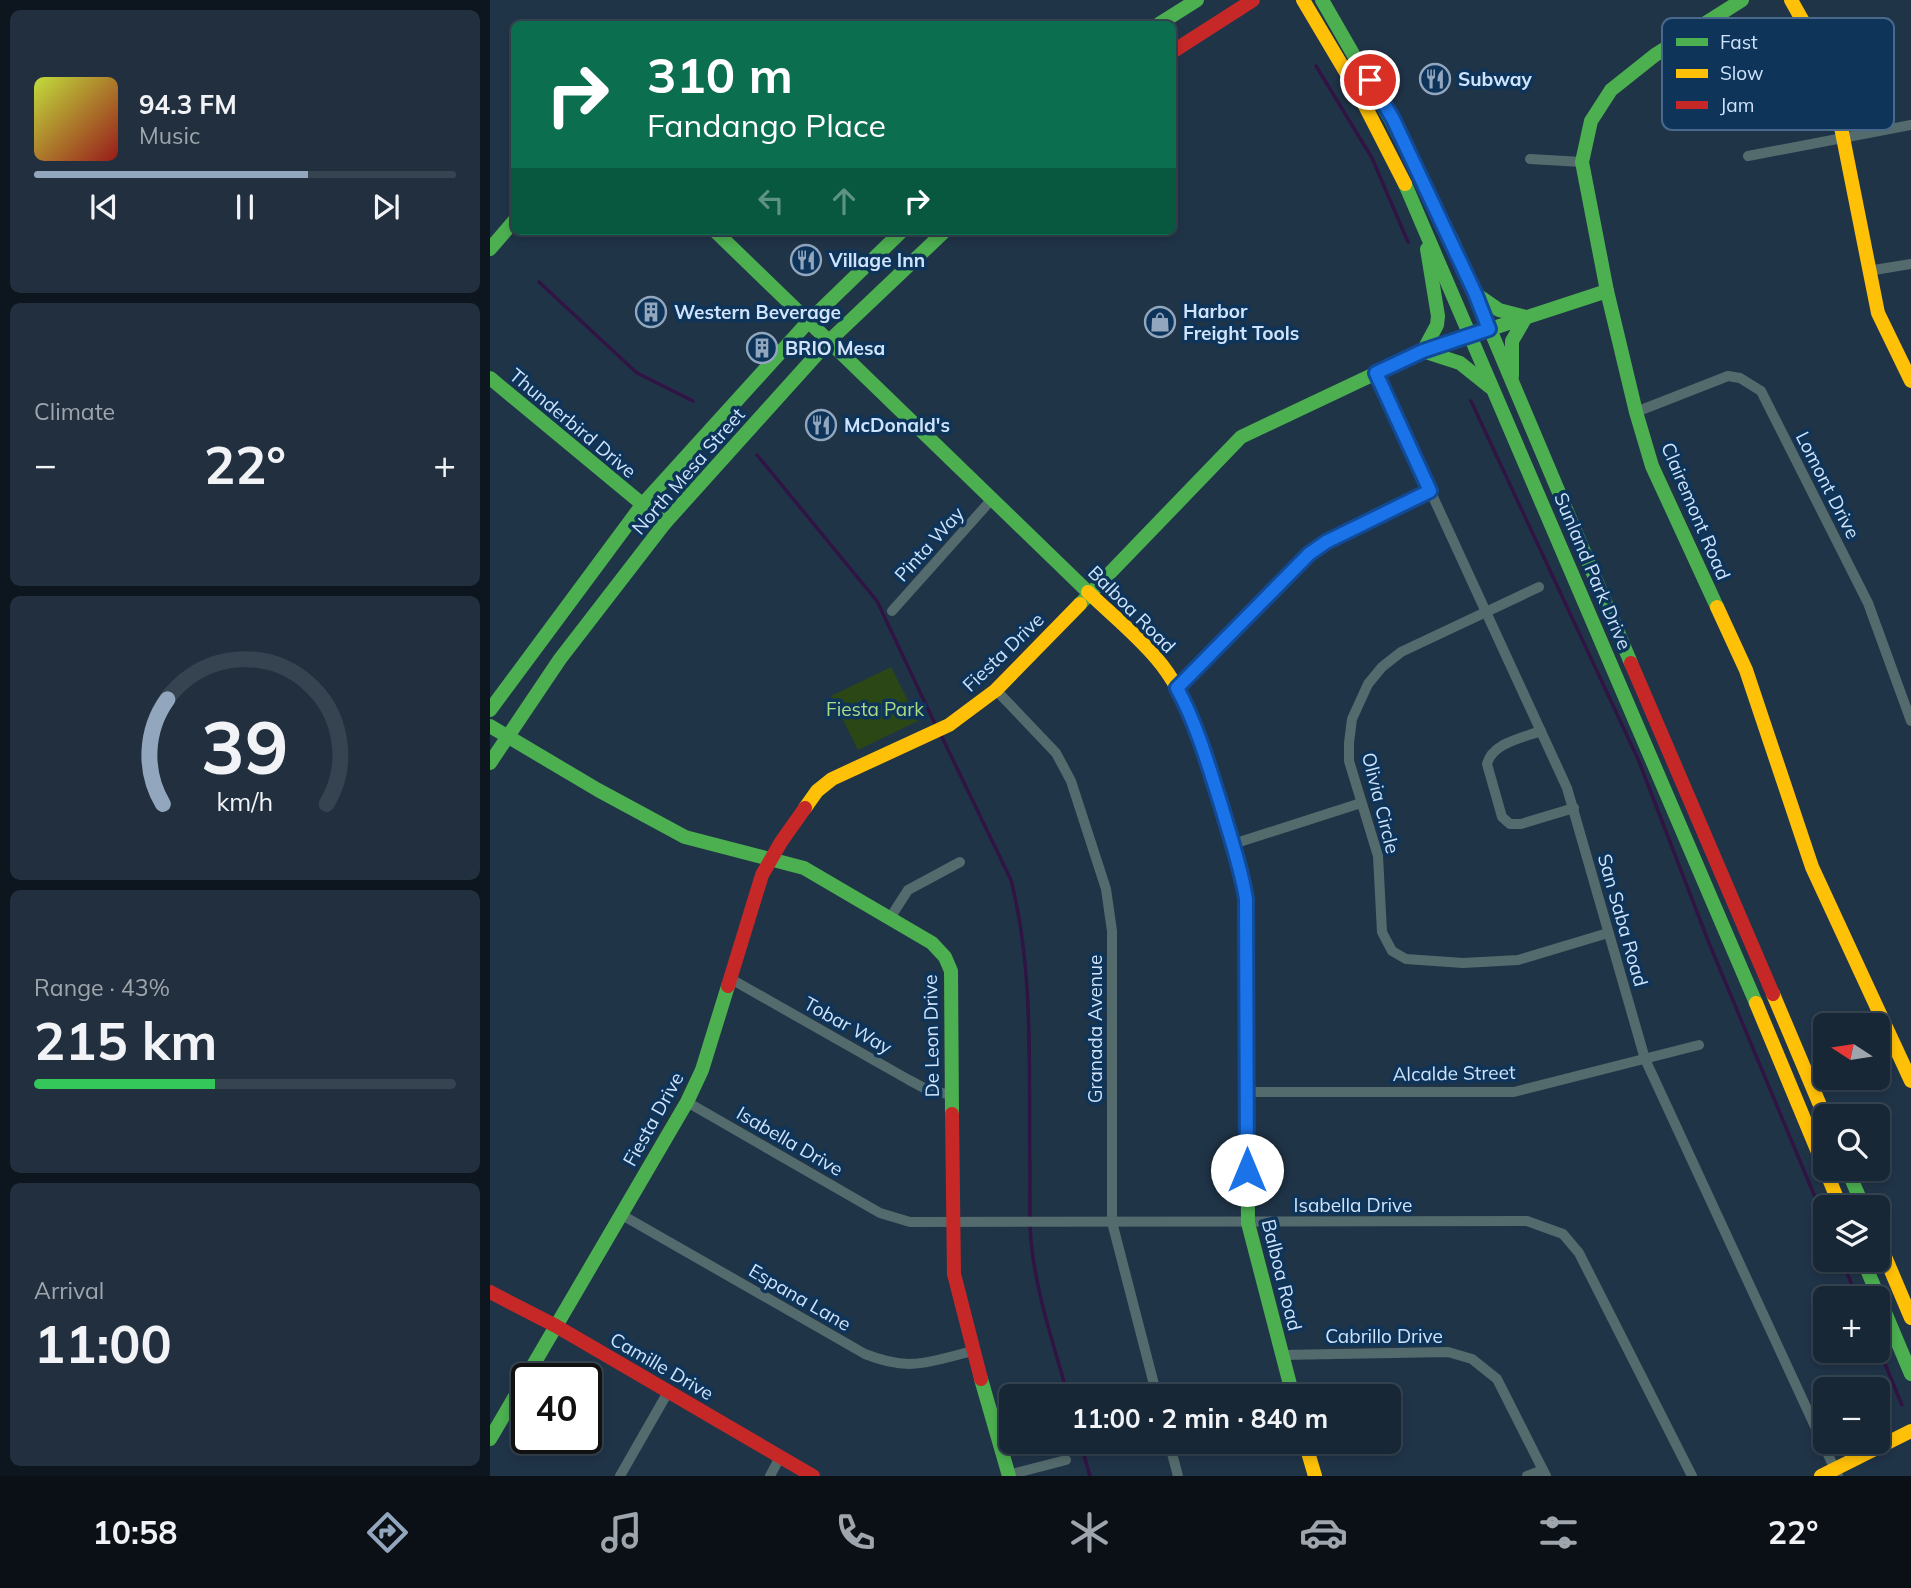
<!DOCTYPE html>
<html lang="en">
<head>
<meta charset="utf-8">
<style>
	:root { --surface:#182736; --page:#212f3e; --text:#f1f3f6; --muted:#9fa5ad; --line:#364451; --accent:#92a6bd }
	body { margin:0; font-family:Mulish,sans-serif; background:var(--page); color:var(--text); height:100vh; display:flex; flex-direction:column; font-size:26px; white-space:nowrap }
	* { box-sizing:border-box; margin:0 }
	p { font-size:23px; color:var(--muted) }
	.icon { flex:none; width:38px; height:38px; fill:none; stroke:currentColor; stroke-width:2; stroke-linecap:round; stroke-linejoin:round }
	.map { position:relative; flex:1; overflow:hidden }
	.details { display:flex; flex-direction:column; gap:10px; padding:10px; background:#0d151e; width:490px }
	.details>* { flex:none }
	.hud { position:absolute; left:21px; top:21px; width:665px; height:214px; border-radius:10px; box-shadow:0 4px 10px #0003,0 0 0 2px var(--line); background:#0b6e4f; color:#fff; overflow:hidden }
	.needle { width:46px; rotate:282deg }
	.buttons { position:absolute; left:1323px; top:1013px; display:grid; gap:14px }
	.buttons a { display:grid; place-items:center; width:77px; height:77px; border-radius:10px; background:var(--surface); box-shadow:0 4px 10px #0003,0 0 0 2px var(--line); font-size:35px }
	.speed { position:absolute; left:21px; top:1363px; display:flex; gap:14px; font-size:35px; font-weight:700; text-align:center }
	.speed>* { display:grid; place-content:center; width:91px; height:91px; border-radius:50%; background:var(--surface); box-shadow:0 4px 10px #0003,0 0 0 2px var(--line); line-height:1 }
	.speed .limit { border:4px solid #111; border-radius:10px; background:#fff; color:#111 }
	.pin { position:absolute; display:grid; place-items:center; width:60px; height:60px; color:#fff; margin:-30px; border:4px solid #fff; border-radius:50%; box-shadow:0 2px 7px #0007 }
	.me { position:absolute; width:77px; margin:-38px; rotate:0deg; stroke-linejoin:round; filter:drop-shadow(0 0 5px #0008) }
	.turn { display:flex; align-items:center; gap:24px; height:147px; padding:0 21px; font-size:32px }
	.turn .icon { width:91px; height:91px; stroke-width:2.5 }
	.turn b { display:block; font-size:49px; line-height:60px }
	.lanes { display:flex; align-items:center; height:66px; padding:0 21px; background:#0003; justify-content:center; gap:35px; direction:ltr }
	.lanes .off { opacity:.35 }
	.big { font-size:52px; font-weight:700; line-height:1.1 }
	.details .card { flex:1; display:flex; flex-direction:column; justify-content:center; gap:10px; min-width:0; padding:0 24px; border-radius:10px; background:var(--page) }
	.details .dial { align-items:center; gap:0 }
	.dial svg { height:182px; overflow:visible; fill:none; stroke:var(--line); stroke-width:7; stroke-linecap:round; text-anchor:middle }
	.dial text { fill:var(--text); stroke:none }
	.song { display:flex; align-items:center; gap:21px }
	.cover { width:84px; height:84px; border-radius:10px; background:linear-gradient(135deg,hsl(70 70% 55%),hsl(0 70% 35%)) }
	.played { height:7px; border-radius:4px; background:linear-gradient(90deg,var(--accent) 65%,var(--line) 65%) }
	.keys { display:flex; justify-content:space-around; direction:ltr }
	.heat { display:flex; justify-content:space-between; align-items:center; font-size:38px; direction:ltr }
	.charge { height:10px; border-radius:5px; background:linear-gradient(90deg,#34c759 43%,var(--line) 0) }
	.trip { position:absolute; left:509px; top:1384px; width:402px; height:70px; border-radius:10px; background:var(--surface); box-shadow:0 4px 10px #0003,0 0 0 2px var(--line); font-weight:700; line-height:70px; text-align:center }
	.menu { display:flex; height:112px; justify-content:space-around; align-items:center; background:#0a1016; color:var(--muted) }
	.menu .icon { width:49px; height:49px }
	.menu .selected { color:var(--accent) }
	.menu b { font-size:32px; color:var(--text) }
	main { display:flex; flex:1; min-height:0 }
	.map>svg:first-child { display:block }
	.green { fill:#2a4715 }
	.lines { fill:none; stroke-linecap:round; stroke-linejoin:round }
	.stream { stroke:#301443; stroke-width:3.5 }
	.street { stroke:#546b6d; stroke-width:10 }
	.fast { stroke:#4caf50; stroke-width:14 }
	.slow { stroke:#ffc107; stroke-width:14 }
	.jam { stroke:#c62828; stroke-width:14 }
	.route-casing { stroke:#114b97; stroke-width:18 }
	.route { stroke:#1a73e8; stroke-width:12 }
	.labels { text-anchor:middle; stroke-width:7; stroke-linejoin:round; paint-order:stroke }
	.poi-label { font-size:19px; font-weight:bold; fill:#cfe4fc; stroke:#0e345a; text-anchor:start }
	.street-label { font-size:19px; fill:#cfe4fc; stroke:#0e345a }
	.park-label { font-size:19px; fill:#acdb86; stroke:#0e345a }
	.key { fill:#0e345a; stroke:#48698b; stroke-width:2 }
	.key-label { font-size:19px; fill:#cfe4fc }
</style>
</head>
<body>
<main>
<section class="details">
<div class="card">
<div class="song"><i class="cover"></i><div><b>94.3 FM</b><p>Music</p></div></div>
<div class="played"></div>
<div class="keys"><svg class="icon" aria-label="previous" viewBox="0 0 24 24"><path d="M18 5L8 12l10 7zM5 5v14"/></svg><svg class="icon" aria-label="pause" viewBox="0 0 24 24"><path d="M8 5v14M16 5v14"/></svg><svg class="icon" aria-label="next" viewBox="0 0 24 24"><path d="M6 5l10 7-10 7zM19 5v14"/></svg></div>
</div>
<div class="card"><p>Climate</p>
<div class="heat"><a>−</a><b class="big">22°</b><a>+</a></div>
</div>
<div class="card dial"><svg viewBox="0 0 100 80">
<path d="M14 69A42 42 0 1 1 86 69"/>
<path d="M14 69A42 42 0 0 1 16 23" stroke="#92a6bd"/>
<text x="50" y="56" font-size="32" font-weight="700">39</text>
<text x="50" y="72" font-size="11">km/h</text>
</svg></div>
<div class="card"><p>Range · 43%</p><b class="big">215 km</b><div class="charge"></div></div>
<div class="card"><p>Arrival</p><b class="big">11:00</b></div>
</section>
<div class="map">
<svg width="1421" height="1476" viewBox="0 0 1421 1476">
	<rect width="100%" height="100%" fill="#203448"/>
	<polygon class="green" points="401,667 428,721 368,750 341,696"/>
	<g class="lines">
		<g class="stream">
			<polyline points="826,66 882,158 918,242"/>
			<polyline points="49,282 147,373 203,401"/>
			<polyline points="981,401 1148,759 1219,943 1335,1221"/>
			<polyline points="267,455 387,601 446,726"/>
			<path d="M450,733L521,880C545,974 538,1075 540,1172C540,1195 539,1218 541,1241C546,1294 564,1345 578,1396"/>
			<polyline points="1352,1260 1367,1298"/>
			<polyline points="1388,1347 1412,1405"/>
			<polyline points="590,1442 600,1476"/>
		</g>
		<g class="street">
			<polyline points="1258,156 1421,125"/>
			<polyline points="1040,159 1092,162"/>
			<polyline points="1378,271 1421,264"/>
			<polyline points="886,373 1077,788 1155,1059 1348,1476"/>
			<polyline points="1146,412 1238,376 1250,378 1271,391 1378,603 1421,721"/>
			<polyline points="1049,587 911,652 892,667 878,684 862,719 859,743 859,761 888,856 892,932 902,951 916,959 973,963 1028,960 1118,933"/>
			<polyline points="402,611 502,499"/>
			<polyline points="687,688 819,554 836,542 940,491"/>
			<polyline points="506,690 566,753 581,781 616,889 622,931 622,1222 667,1396"/>
			<path d="M1051,731C1032,738 1002,743 997,764L1012,817L1020,824H1031L1084,808"/>
			<polyline points="743,844 871,803"/>
			<polyline points="400,918 418,890 470,862"/>
			<polyline points="241,979 419,1080 436,1089 461,1095"/>
			<polyline points="757,1092 1024,1092 1209,1045"/>
			<polyline points="197,1102 390,1213 420,1222 1037,1221 1073,1234 1089,1253 1202,1476"/>
			<path d="M132,1215L375,1354C420,1372 438,1362 483,1351"/>
			<polyline points="791,1355 958,1352 982,1359 1007,1379 1056,1476"/>
			<polyline points="679,1442 688,1476"/>
			<polyline points="518,1475 576,1460"/>
			<polyline points="130,1476 178,1392"/>
			<polyline points="280,1476 290,1457"/>
			<polyline points="1037,1476 1053,1470"/>
		</g>
		<g class="fast">
			<polyline points="832,0 901,120 964,244 1141,663"/>
			<polyline points="669,24 707,0"/>
			<polyline points="915,184 1266,1003"/>
			<polyline points="225,231 598,592"/>
			<polyline points="0,249 24,221"/>
			<polyline points="937,249 948,316 947,325 933,351 970,363 1000,387"/>
			<polyline points="986,294 1009,310 1036,317 1022,341 1022,376"/>
			<polyline points="0,378 175,523"/>
			<polyline points="590,604 751,437 933,351 1117,291"/>
			<polyline points="1227,607 1162,466 1146,412 1117,291 1092,162 1101,121 1121,90 1165,55 1252,0"/>
			<polyline points="0,710 152,505 318,322 412,231"/>
			<polyline points="0,726 108,790 195,837 314,868 442,943 455,957 461,971 462,1114"/>
			<polyline points="0,763 70,659 175,523 338,342 455,231"/>
			<polyline points="756,910 758,1223 803,1396"/>
			<polyline points="1357,1169 1374,1208"/>
			<polyline points="1373,1260 1421,1374"/>
			<polyline points="491,1379 519,1476"/>
			<polyline points="0,1439 197,1102 212,1070 238,986"/>
		</g>
		<g class="slow">
			<polyline points="813,0 870,96 915,184"/>
			<polyline points="1301,0 1333,57 1342,82 1388,313 1421,381"/>
			<path d="M598,592C621,614 647,635 667,659C704,702 724,779 740,832C747,858 756,883 756,910"/>
			<polyline points="1227,607 1256,670 1322,867 1421,1081"/>
			<polyline points="315,808 327,791 342,779 459,725 506,690 590,604"/>
			<polyline points="1283,994 1335,1117"/>
			<polyline points="1266,1003 1335,1169"/>
			<polyline points="1335,1169 1351,1208"/>
			<polyline points="1388,1240 1421,1318"/>
			<polyline points="815,1442 825,1476"/>
			<polyline points="1331,1476 1421,1431"/>
		</g>
		<g class="jam">
			<polyline points="682,52 763,0"/>
			<polyline points="1141,663 1283,994"/>
			<polyline points="238,986 272,875 291,842 315,808"/>
			<polyline points="462,1114 464,1274 491,1379"/>
			<polyline points="0,1292 66,1326 323,1476"/>
		</g>
	</g>
	<g class="lines">
		<g class="route-casing">
			<path id="route" d="M757,1170L756,899C751,867 740,836 731,805C718,764 707,725 687,688L819,554L836,542L940,491L886,373L933,351L999,329L985,293L903,119L880,80"/>
		</g>
		<use href="#route" class="route"/>
	</g>
	<defs>
		<g id="restaurant-ring" transform="scale(1.575)"><circle r="9.5" fill="#0e345a" stroke="#92a6bd" stroke-width="1.5"/><path d="M-5-6h1v4h1v-4h1v4h1v-4h1v5L-1.5 .5V6h-2V.5L-5-1ZM5-6V6H3V1.5H1.5Q1.5-4 5-6Z" fill="#92a6bd"/></g>
		<g id="building-ring" transform="scale(1.575)"><circle r="9.5" fill="#0e345a" stroke="#92a6bd" stroke-width="1.5"/><path d="M-4-6H4V6H1V3H-1V6H-4ZM-2.5-4.3h1.7v1.8h-1.7ZM.8-4.3h1.7v1.8H.8ZM-2.5-1h1.7V.8h-1.7ZM.8-1h1.7V.8H.8Z" fill="#92a6bd"/></g>
		<g id="shop-ring" transform="scale(1.575)"><circle r="9.5" fill="#0e345a" stroke="#92a6bd" stroke-width="1.5"/><path d="M-5-2.5h2.3a2.7 3.5 0 0 1 5.4 0H5L5.5 6h-11ZM-1.5-2.5h3a1.5 2.3 0 0 0-3 0Z" fill="#92a6bd"/></g>
	</defs>
	<g fill-rule="evenodd">
		<use href="#restaurant-ring" x="945" y="79"/>
		<use href="#restaurant-ring" x="316" y="260"/>
		<use href="#building-ring" x="161" y="312"/>
		<use href="#shop-ring" x="670" y="322"/>
		<use href="#building-ring" x="272" y="348"/>
		<use href="#restaurant-ring" x="331" y="425"/>
	</g>
	<g class="labels">
		<g class="poi-label">
			<text x="968" y="86">Subway</text>
			<text x="339" y="267">Village Inn</text>
			<text x="693" y="318">Harbor<tspan x="693" dy="22">Freight Tools</tspan></text>
			<text x="184" y="319">Western Beverage</text>
			<text x="295" y="355">BRIO Mesa</text>
			<text x="354" y="432">McDonald's</text>
		</g>
		<g class="street-label">
			<text transform="translate(83 423) rotate(40)" y="7">Thunderbird Drive</text>
			<text transform="translate(198 471) rotate(-49)" y="7">North Mesa Street</text>
			<text transform="translate(1338 485) rotate(63)" y="7">Lomont Drive</text>
			<text transform="translate(1206 511) rotate(67)" y="7">Clairemont Road</text>
			<text transform="translate(439 544) rotate(-48)" y="7">Pinta Way</text>
			<text transform="translate(1103 571) rotate(67)" y="7">Sunland Park Drive</text>
			<text transform="translate(642 609) rotate(45)" y="7">Balboa Road</text>
			<text transform="translate(513 652) rotate(-44)" y="7">Fiesta Drive</text>
			<text transform="translate(891 803) rotate(76)" y="7">Olivia Circle</text>
			<text transform="translate(1133 920) rotate(74)" y="7">San Saba Road</text>
			<text transform="translate(358 1025) rotate(29)" y="7">Tobar Way</text>
			<text transform="translate(605 1029) rotate(-90)" y="7">Granada Avenue</text>
			<text transform="translate(441 1036) rotate(-91)" y="7">De Leon Drive</text>
			<text transform="translate(964 1073) rotate(-1)" y="7">Alcalde Street</text>
			<text transform="translate(163 1119) rotate(-61)" y="7">Fiesta Drive</text>
			<text transform="translate(300 1141) rotate(30)" y="7">Isabella Drive</text>
			<text x="863" y="1212">Isabella Drive</text>
			<text transform="translate(792 1275) rotate(76)" y="7">Balboa Road</text>
			<text transform="translate(310 1297) rotate(30)" y="7">Espana Lane</text>
			<text x="894" y="1343">Cabrillo Drive</text>
			<text transform="translate(172 1366) rotate(30)" y="7">Camille Drive</text>
		</g>
		<g class="park-label">
			<text x="385" y="716">Fiesta Park</text>
		</g>
	</g>
	<rect x="1172" y="18" width="232" height="112" rx="10" class="key"/>
	<rect x="1186" y="38" width="32" height="8" fill="#4caf50"/>
	<rect x="1186" y="69" width="32" height="9" fill="#ffc107"/>
	<rect x="1186" y="101" width="32" height="8" fill="#c62828"/>
	<g class="key-label">
		<text x="1230" y="49">Fast</text>
		<text x="1230" y="80">Slow</text>
		<text x="1230" y="112">Jam</text>
	</g>
</svg>
<div class="buttons">
<a><svg class="needle" viewBox="-14 -14 28 28"><path d="M0-13l5 13h-10z" fill="#e53935"/><path d="M0 13l5-13h-10z" fill="#9fa5ad"/></svg></a>
<a><svg class="icon" aria-label="search" viewBox="0 0 24 24"><circle cx="10" cy="10" r="6"/><path d="M15 15l6 6"/></svg></a>
<a><svg class="icon" aria-label="layers" viewBox="0 0 24 24"><path d="M12 4l9 5-9 5-9-5zM3 14l9 5 9-5"/></svg></a>
<a>+</a>
<a>−</a>
</div>
<div class="speed"><div class="limit">40</div></div>
<div class="pin" style="left:880px;top:80px;background:#d93025"><svg class="icon" aria-label="arrive" viewBox="0 0 24 24"><path d="M6 21V4h12l-3 4 3 4H6"/></svg></div>
<svg class="me" style="left:757px;top:1170px" viewBox="-20 -20 40 40"><circle r="19" fill="#fff"/><path d="M0-13L10 11 0 6-10 11z" fill="#1a73e8"/></svg>
<div class="trip">11:00 · 2 min · 840 m</div>
<div class="hud">
<div class="turn"><svg class="icon" aria-label="right" viewBox="0 0 24 24"><path d="M7 20v-9h11M14 6l5 5-5 5"/></svg><div><b>310 m</b>Fandango Place</div></div>
<div class="lanes"><svg class="icon off" aria-label="left" viewBox="0 0 24 24"><path d="M17 20v-9H6M10 6l-5 5 5 5"/></svg><svg class="icon off" aria-label="ahead" viewBox="0 0 24 24"><path d="M12 20V5M6 11l6-6 6 6"/></svg><svg class="icon" aria-label="right" viewBox="0 0 24 24"><path d="M7 20v-9h11M14 6l5 5-5 5"/></svg></div>
</div>
</div>
</main>
<nav class="menu">
<b>10:58</b>
<svg class="icon selected" aria-label="directions" viewBox="0 0 24 24"><path d="M12 3l9 9-9 9-9-9zM9 14v-3h6M13 9l2 2-2 2"/></svg>
<svg class="icon" aria-label="music" viewBox="0 0 24 24"><path d="M9 18V5l10-2v13"/><circle cx="6" cy="18" r="3"/><circle cx="16" cy="16" r="3"/></svg>
<svg class="icon" aria-label="phone" viewBox="0 0 24 24"><path d="M5 4h4l2 5-3 2q2 4 5 5l2-3 5 2v4C11 20 4 13 5 4z"/></svg>
<svg class="icon" aria-label="climate" viewBox="0 0 24 24"><path d="M12 3v18M4 7l16 10M4 17L20 7"/></svg>
<svg class="icon" aria-label="car" viewBox="0 0 24 24"><path d="M5 17H2v-5l4-1 3-4h7l3 4 3 1v5h-3M9 17h6M6 11h13"/><circle cx="7" cy="17" r="2"/><circle cx="17" cy="17" r="2"/></svg>
<svg class="icon" aria-label="filters" viewBox="0 0 24 24"><path d="M4 7h16M4 17h16"/><circle cx="9" cy="7" r="2"/><circle cx="15" cy="17" r="2"/></svg>
<b>22°</b>
</nav>
</body>
</html>
